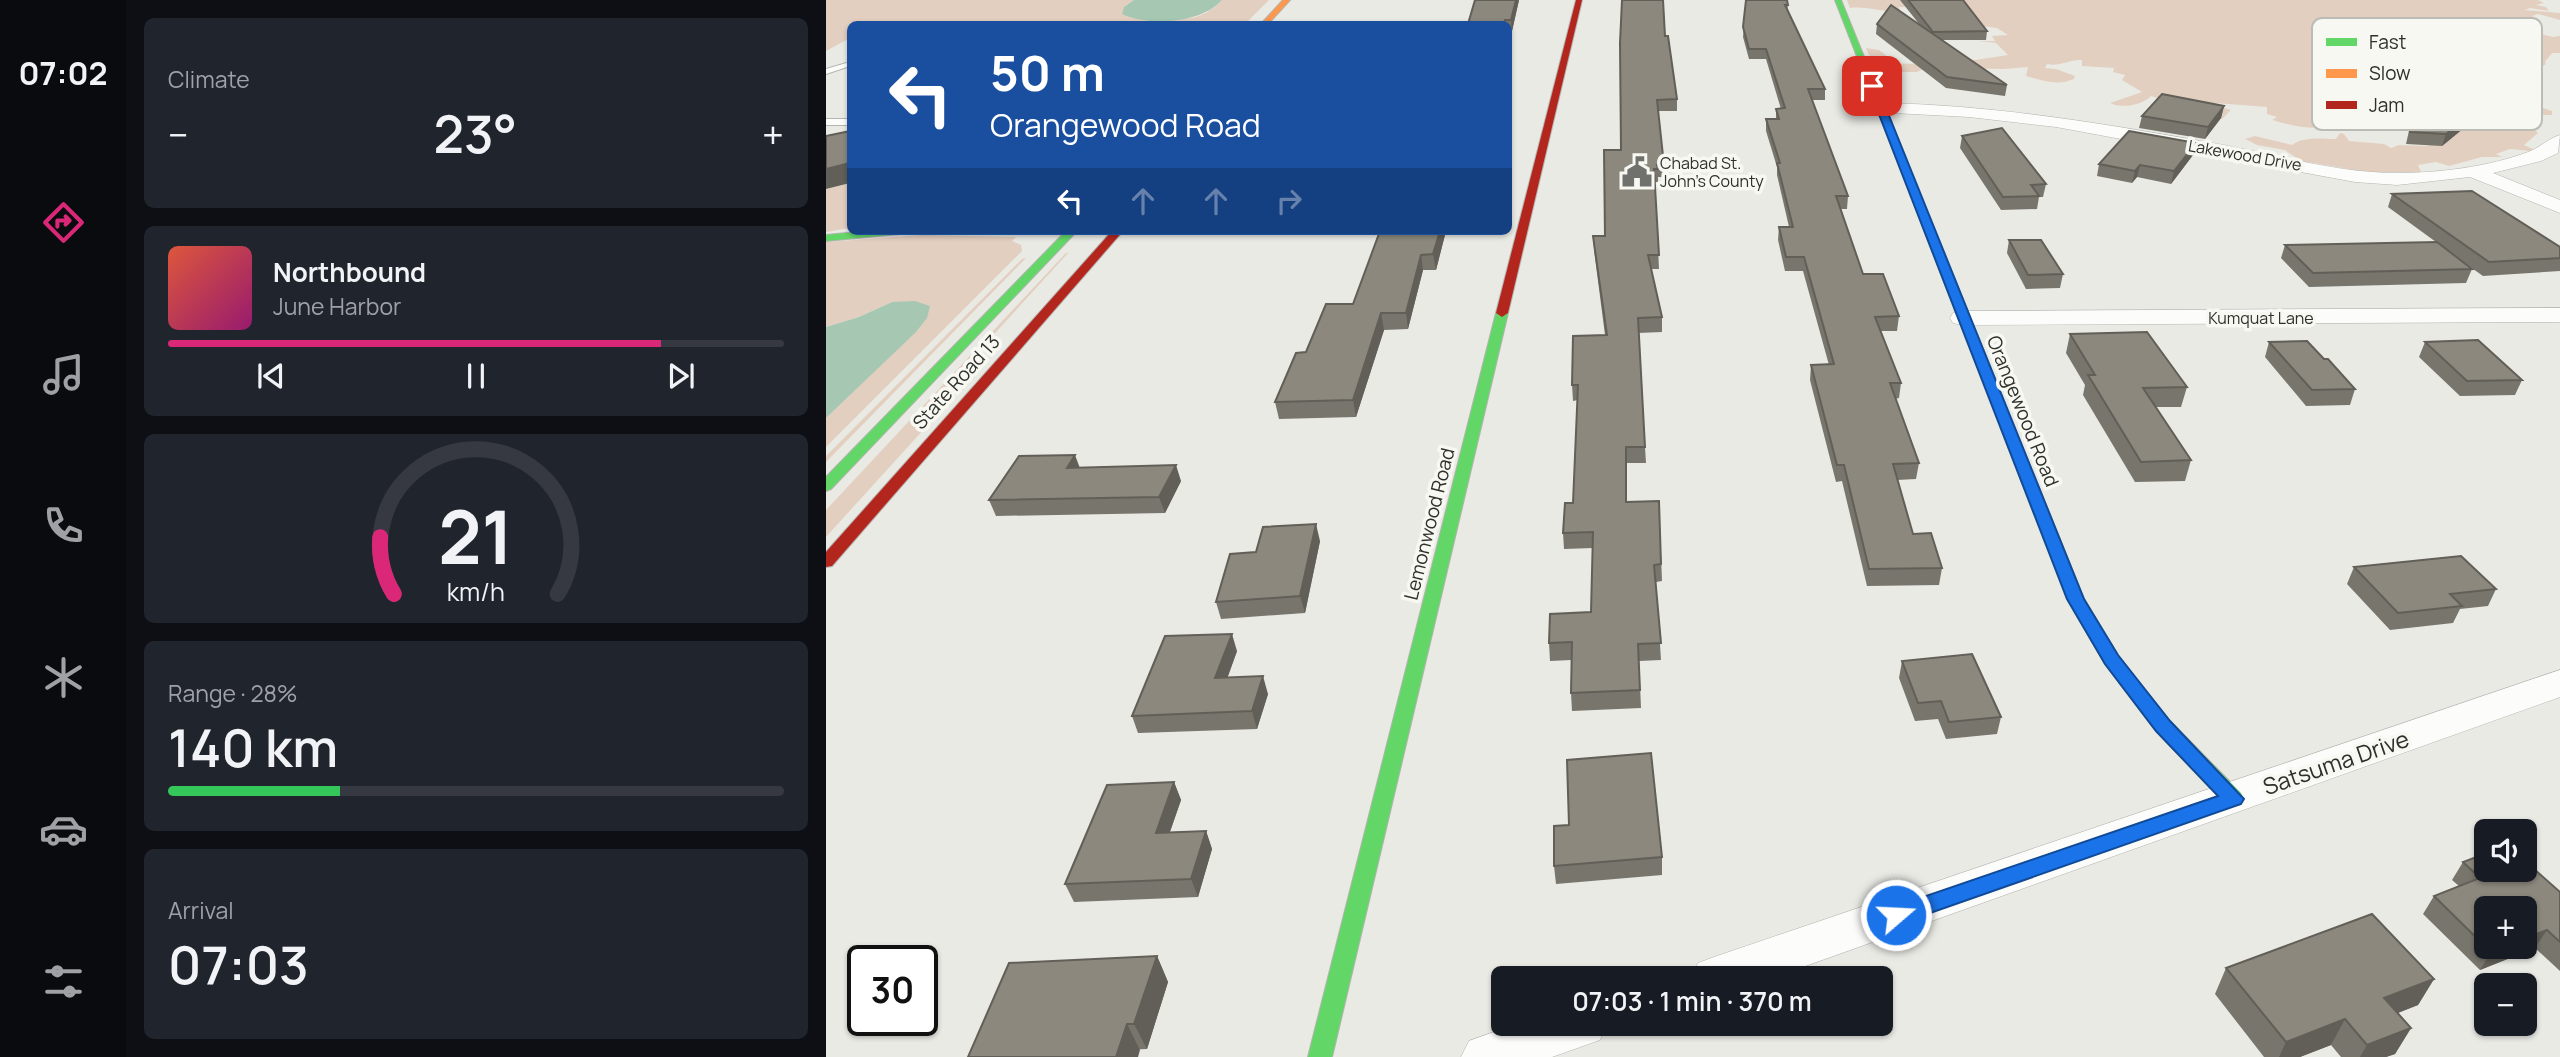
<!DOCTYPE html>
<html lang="en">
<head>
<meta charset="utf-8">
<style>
	:root { --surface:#171b24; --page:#20242c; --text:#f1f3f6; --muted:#9ea1a6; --line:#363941; --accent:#db2777 }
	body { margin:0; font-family:Manrope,sans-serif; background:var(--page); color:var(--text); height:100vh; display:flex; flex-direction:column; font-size:26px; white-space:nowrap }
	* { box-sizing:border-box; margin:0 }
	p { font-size:23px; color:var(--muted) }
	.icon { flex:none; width:38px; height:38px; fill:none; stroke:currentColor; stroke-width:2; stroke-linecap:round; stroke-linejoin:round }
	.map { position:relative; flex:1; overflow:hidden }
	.details { display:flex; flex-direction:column; gap:18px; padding:18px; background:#0d0f14; width:700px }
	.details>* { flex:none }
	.top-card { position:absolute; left:21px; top:21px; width:665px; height:214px; border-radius:10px; box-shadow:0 2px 5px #0004; background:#1a4fa0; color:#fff; overflow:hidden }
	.controls { position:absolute; left:1648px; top:819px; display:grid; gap:14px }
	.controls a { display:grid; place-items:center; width:63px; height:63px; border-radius:10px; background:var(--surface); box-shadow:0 2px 5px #0004; font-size:35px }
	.speed { position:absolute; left:21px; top:945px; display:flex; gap:14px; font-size:35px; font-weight:700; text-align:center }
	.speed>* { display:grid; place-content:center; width:91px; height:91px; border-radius:50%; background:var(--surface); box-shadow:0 2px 5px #0004; line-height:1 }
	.speed .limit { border:4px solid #111; border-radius:10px; background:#fff; color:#111 }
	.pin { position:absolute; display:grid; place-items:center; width:60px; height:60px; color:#fff; margin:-30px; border-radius:14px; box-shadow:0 4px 10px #0006 }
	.me { position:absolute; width:77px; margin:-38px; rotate:71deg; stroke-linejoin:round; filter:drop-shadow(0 0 5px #0008) }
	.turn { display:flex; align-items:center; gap:24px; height:147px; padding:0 28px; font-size:32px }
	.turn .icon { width:91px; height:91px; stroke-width:2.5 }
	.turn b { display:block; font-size:49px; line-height:60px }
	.lanes { display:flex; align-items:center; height:66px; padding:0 28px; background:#0003; justify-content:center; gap:35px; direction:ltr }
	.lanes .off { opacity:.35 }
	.big { font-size:52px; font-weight:600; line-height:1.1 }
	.details .widget { flex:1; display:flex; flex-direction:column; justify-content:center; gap:10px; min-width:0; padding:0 24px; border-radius:10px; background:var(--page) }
	.details .dial { align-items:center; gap:0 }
	.dial svg { height:182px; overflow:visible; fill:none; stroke:var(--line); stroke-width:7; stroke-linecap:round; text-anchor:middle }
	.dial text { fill:var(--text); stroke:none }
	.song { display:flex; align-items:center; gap:21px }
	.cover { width:84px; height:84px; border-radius:10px; background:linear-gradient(135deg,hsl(10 70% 55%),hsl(320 70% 35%)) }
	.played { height:7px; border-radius:4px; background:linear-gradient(90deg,var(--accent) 80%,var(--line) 80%) }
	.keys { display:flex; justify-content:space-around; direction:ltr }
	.heat { display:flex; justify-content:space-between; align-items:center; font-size:38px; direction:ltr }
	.charge { height:10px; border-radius:5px; background:linear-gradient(90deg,#34c759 28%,var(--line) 0) }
	.trip { position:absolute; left:665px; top:966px; width:402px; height:70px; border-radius:10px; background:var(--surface); box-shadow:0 2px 5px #0004; font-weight:600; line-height:70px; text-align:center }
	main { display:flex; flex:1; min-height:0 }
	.tab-bar { display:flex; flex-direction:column; width:126px; justify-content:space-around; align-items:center; background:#090b0e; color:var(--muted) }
	.tab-bar .icon { width:49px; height:49px }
	.tab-bar .current { color:var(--accent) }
	.tab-bar b { font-size:32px; color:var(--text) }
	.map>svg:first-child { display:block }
	.green { fill:#e3cfc0 }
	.water { fill:#a6c8b2 }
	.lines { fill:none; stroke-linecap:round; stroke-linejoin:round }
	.lane-casing { stroke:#b4b4b0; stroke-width:2 }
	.street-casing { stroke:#b4b4b0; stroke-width:1 }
	.fast-casing { stroke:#b4b4b0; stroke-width:2 }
	.slow-casing { stroke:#b4b4b0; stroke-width:2 }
	.jam-casing { stroke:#b4b4b0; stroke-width:2 }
	.lane { fill:#fcfcfb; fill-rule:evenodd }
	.street { fill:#fcfcfb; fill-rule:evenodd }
	.fast { fill:#63d668; fill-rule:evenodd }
	.slow { fill:#ff974d; fill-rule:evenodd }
	.jam { fill:#b3261e; fill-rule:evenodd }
	.wall { fill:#78756c }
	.shaded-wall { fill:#625f58 }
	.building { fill:#8c887d; stroke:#625f58; stroke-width:2 }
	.route { fill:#1a73e8; stroke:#114b97; stroke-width:2 }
	.labels { text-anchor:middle; stroke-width:7; stroke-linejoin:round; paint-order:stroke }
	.far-street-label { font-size:16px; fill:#2f2f2c; stroke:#f8f8f2 }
	.far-poi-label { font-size:16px; fill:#2f2f2c; stroke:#f8f8f2; text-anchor:start }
	.street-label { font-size:19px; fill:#2f2f2c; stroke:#f8f8f2 }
	.near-street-label { font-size:23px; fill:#2f2f2c; stroke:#f8f8f2 }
	.key { fill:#f8f8f2; stroke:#bcbcb7; stroke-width:2 }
	.key-label { font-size:19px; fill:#2f2f2c }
</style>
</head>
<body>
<main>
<nav class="tab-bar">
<b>07:02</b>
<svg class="icon current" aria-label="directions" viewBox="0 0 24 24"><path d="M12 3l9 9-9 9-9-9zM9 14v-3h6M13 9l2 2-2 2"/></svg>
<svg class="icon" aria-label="music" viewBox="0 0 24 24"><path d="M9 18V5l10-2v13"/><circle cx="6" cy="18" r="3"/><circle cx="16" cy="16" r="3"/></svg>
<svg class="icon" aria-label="phone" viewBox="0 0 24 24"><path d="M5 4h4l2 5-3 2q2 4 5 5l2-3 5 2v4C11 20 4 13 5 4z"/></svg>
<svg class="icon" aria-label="climate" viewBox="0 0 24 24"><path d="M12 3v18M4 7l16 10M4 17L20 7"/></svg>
<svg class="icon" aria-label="car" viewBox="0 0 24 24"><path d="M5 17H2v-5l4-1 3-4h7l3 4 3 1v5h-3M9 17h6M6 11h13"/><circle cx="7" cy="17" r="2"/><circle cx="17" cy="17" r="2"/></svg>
<svg class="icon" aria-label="filters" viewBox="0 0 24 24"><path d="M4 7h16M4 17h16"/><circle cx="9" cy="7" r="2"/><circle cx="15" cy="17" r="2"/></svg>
</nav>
<section class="details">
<div class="widget"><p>Climate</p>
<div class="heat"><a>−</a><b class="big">23°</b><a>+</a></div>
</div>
<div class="widget">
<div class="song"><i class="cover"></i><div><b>Northbound</b><p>June Harbor</p></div></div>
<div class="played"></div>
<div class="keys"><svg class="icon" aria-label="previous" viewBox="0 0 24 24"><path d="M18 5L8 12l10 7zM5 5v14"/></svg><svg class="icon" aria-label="pause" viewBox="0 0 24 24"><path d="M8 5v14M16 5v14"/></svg><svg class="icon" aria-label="next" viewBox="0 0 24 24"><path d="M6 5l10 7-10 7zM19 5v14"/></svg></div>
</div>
<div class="widget dial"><svg viewBox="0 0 100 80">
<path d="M14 69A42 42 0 1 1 86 69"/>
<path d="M14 69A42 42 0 0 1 8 44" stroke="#db2777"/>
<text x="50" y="56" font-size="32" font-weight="700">21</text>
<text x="50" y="72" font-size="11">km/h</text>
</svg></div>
<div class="widget"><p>Range · 28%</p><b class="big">140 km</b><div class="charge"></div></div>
<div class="widget"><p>Arrival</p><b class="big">07:03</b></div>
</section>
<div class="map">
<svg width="1734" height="1057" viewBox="0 0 1734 1057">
	<rect width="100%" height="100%" fill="#eaeae5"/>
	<g class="green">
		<path d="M0,0H308L298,7C331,19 369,30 396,0H443L419,24H24V38L0,51Z"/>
		<path d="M1021,0H1712L1718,3L1710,5L1720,7L1723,11L1704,8L1699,10L1734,13V20L1712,14L1706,16L1711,19L1667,18L1651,20L1658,24C1643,26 1636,21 1623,19C1609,17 1594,23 1583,29L1680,46L1702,42L1692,38L1694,34L1674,28L1687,27L1727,37L1734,36V53H1726L1719,62L1720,64L1714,68L1573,47L1577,53L1573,58L1578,63L1676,76L1713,75V82L1702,89L1716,95L1714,107L1726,111V115H1714L1713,122H1692L1704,125L1712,133L1698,145L1707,149L1705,151L1684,149L1670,154L1676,157H1656L1623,166L1610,162L1592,165L1595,172H1542L1475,161L1459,150L1431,145L1419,139L1429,136L1466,145C1478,136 1496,139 1510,139L1514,133L1518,134L1523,141L1558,144L1565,148L1573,145L1603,146L1598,139L1646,116L1653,117L1659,110L1596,77L1592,72L1577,70L1568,73L1571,75L1563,89L1597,95L1589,103L1602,112L1558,102L1555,109L1581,117L1514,109L1499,110L1516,120C1493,133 1470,127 1446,120L1451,117L1441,114V107L1389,103L1391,106L1405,110L1396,119L1325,96C1317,105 1296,109 1284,103L1316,92L1296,80L1299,75L1287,72L1288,68L1256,66V60C1243,59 1234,67 1221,64L1219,68L1230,69L1249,76L1248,79C1231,86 1218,81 1200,76L1202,67L1178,69L1099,68L1091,72H1051L1040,48L1053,50L1060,55L1055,63L1094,64L1110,59L1149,60L1182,55L1170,43L1152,41H1169L1166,36L1182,35L1171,28L1141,24L1117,7H1073L1075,13C1057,12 1041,6 1024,8Z"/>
		<polygon points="24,183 24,228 0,232 0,189"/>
		<polygon points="96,235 190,237 186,241 195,245 196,251 0,447 0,418 68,352 66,302 33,317 0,327 0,242"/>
		<polygon points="243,252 149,355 129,395 0,537 0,510 239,254"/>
		<polygon points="200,258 0,462 0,456 196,259"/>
	</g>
	<g class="water">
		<path d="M308,0H396C376,23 324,27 296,14L298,7Z"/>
		<polygon points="89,301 104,306 101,318 90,332 0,418 0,327 33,317 66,302"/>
	</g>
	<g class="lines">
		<g class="lane-casing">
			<g id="lane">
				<polygon points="24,62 24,66 0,74 0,69"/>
				<rect x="0" y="119" width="24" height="6"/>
			</g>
		</g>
		<g class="street-casing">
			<g id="street">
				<path d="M1055,103C1169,105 1280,124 1392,144C1451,155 1511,173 1571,173C1612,173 1662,167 1702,152C1713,148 1723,138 1734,135L1732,153L1715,161L1667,173L1734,200V213L1644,177L1571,185L1529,182L1230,127L1143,117L1049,112L1046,108Z"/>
				<polygon points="1734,308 1734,322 1136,325 1127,323 1124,318 1127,313 1136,311"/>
				<polygon points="1734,670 1734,697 946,978 865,978 872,963 888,957"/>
				<polygon points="690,1024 781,1024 774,1040 726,1057 635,1057 643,1041"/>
			</g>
		</g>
		<g class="fast-casing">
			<g id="fast">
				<polygon points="1009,0 1015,0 1258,599 1292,656 1344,721 1415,793 1418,799 1415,805 1408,807 1401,805 1330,731 1279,664 1242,599"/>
				<polygon points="40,231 79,231 74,234 0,241 0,235"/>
				<polygon points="240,231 251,231 5,489 0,491 0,477"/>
				<polygon points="676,309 682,313 506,1057 482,1057 670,313"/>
			</g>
		</g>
		<g class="slow-casing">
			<polygon id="slow" points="457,0 464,0 442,24 435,24"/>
		</g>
		<g class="jam-casing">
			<g id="jam">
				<polygon points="750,0 756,0 682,313 676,317 670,313"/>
				<polygon points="286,231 297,231 6,566 0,567 0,552"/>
			</g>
		</g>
		<use href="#lane" class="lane"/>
		<use href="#street" class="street"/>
		<use href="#fast" class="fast"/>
		<use href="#slow" class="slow"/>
		<use href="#jam" class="jam"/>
	</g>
	<g class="wall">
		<polygon points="693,0 686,31 682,31 682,24 642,24"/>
		<polygon points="920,0 962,5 961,11 999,89 999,100 986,100 1022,196 1021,209 1015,209 1037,274 1073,316 1071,331 1055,331 1075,383 1073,398 1069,399 1093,463 1090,479 1071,480 1087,534 1116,568 1113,585 1041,586 1016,481 1010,482 984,380 985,365 1003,365 977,271 959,271 952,240 953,227 963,227 951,175 951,167 940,131 940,119 950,119 950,109 955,109 940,59 923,59 917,37"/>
		<polygon points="1074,0 1137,0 1161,31 1160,40 1116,40 1181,85 1179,96 1120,88 1050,34 1051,24 1094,25"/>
		<polygon points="839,36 851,99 851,111 832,111 838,165 838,177 832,177 832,182 829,182 833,269 825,269 836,317 836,332 812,333 820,463 800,463 800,502 833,501 836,581 830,582 835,660 813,661 815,708 746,711 745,693 745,660 724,661 723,643 765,612 767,548 738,549 737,533 747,503 752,400 747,401 746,385 779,335 768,250 767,236 779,236 795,150"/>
		<polygon points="1605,37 1682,84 1678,95 1616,146 1580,144 1602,47"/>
		<polygon points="1398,106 1395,118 1379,139 1313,128 1316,116"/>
		<polygon points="1136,136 1220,184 1217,197 1213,197 1211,209 1175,210 1134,148"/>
		<polygon points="1367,155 1345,184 1311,177 1306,183 1271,176 1273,164"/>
		<polygon points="1566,194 1734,247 1734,271 1657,276 1626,254 1646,269 1640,283 1483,287 1455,258 1459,245 1610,242 1562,207"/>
		<polygon points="620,231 610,270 597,270 582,329 558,330 530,417 453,419 449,402 480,352 527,304"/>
		<polygon points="1183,240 1237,274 1234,288 1200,289 1181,253"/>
		<polygon points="1244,334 1361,387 1355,407 1329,407 1365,460 1359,481 1309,482 1257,395 1259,385 1240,353"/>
		<polygon points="1443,342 1498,359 1529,389 1524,405 1480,406 1439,357"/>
		<polygon points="1599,342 1696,380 1689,395 1634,396 1593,357"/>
		<polygon points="254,467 355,481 339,513 170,516 163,500"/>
		<polygon points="494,541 479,613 395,619 390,602 430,552"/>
		<polygon points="1528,567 1670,589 1662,606 1634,609 1627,623 1564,630 1521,584"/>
		<polygon points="411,651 401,678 442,694 431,729 312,733 306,716"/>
		<polygon points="1076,661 1175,717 1171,734 1120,739 1112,719 1089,721 1073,678"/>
		<polygon points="348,782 355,800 344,832 380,831 386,849 372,897 248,902 239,884"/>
		<polygon points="836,857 836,875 730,884 728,866"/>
		<polygon points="1637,862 1734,892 1734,971 1709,948 1654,970 1597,914 1608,896 1633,886 1626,880"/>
		<polygon points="331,956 342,982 321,1049 142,1057"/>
		<polygon points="1400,968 1608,979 1592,1005 1572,1013 1585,1028 1569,1054 1560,1057 1515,1057 1505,1045 1474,1057 1438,1057 1389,994"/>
	</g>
	<g class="shaded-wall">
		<polygon points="690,0 693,0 686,31 685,20"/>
		<polygon points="1682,84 1678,95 1616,146 1620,134"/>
		<polygon points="1398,106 1395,118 1379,139 1382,127"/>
		<polygon points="1370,143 1367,155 1345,184 1348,171"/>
		<polygon points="24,163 24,183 0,189 0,169"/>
		<polygon points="1314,165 1311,177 1306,183 1309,171"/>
		<polygon points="614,231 620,231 610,270 607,254"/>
		<polygon points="595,255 597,270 582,329 580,313"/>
		<polygon points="555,313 558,330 530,417 527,400"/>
		<polygon points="249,455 255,471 241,468"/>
		<polygon points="350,465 355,481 339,513 333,497"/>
		<polygon points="490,524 494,541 479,613 474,596"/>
		<polygon points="406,634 411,651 395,696 389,678"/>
		<polygon points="437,676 442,694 431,729 426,711"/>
		<polygon points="348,782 355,800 337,851 330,833"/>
		<polygon points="380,831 386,849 372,897 365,879"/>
		<polygon points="1721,930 1709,948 1654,970 1665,952 1678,947 1699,947 1699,938"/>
		<polygon points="331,956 342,982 321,1049 308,1024"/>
		<polygon points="1608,979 1592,1005 1543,1024 1558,998"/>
		<polygon points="1519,1019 1505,1045 1474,1057 1453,1057 1460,1042"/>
		<polygon points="301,1024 314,1050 312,1057 290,1057"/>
		<polygon points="1585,1028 1569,1054 1560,1057 1534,1057 1541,1045"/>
	</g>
	<g class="building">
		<polygon points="649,0 690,0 685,20 679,20 678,24 642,24"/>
		<polygon points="796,0 837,0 839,36 842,36 851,99 831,100 838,165 831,165 832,169 828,169 833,255 822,255 836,317 812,318 819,447 800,447 800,502 833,501 835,564 828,565 835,643 812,644 814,690 745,693 746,642 723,643 724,614 765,612 767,532 737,533 739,503 747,503 752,385 746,385 747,336 781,335 767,236 779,236 778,150 795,150 794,43"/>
		<polygon points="920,0 961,0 962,5 959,5 999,89 982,89 1022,196 1010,196 1037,274 1057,274 1073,316 1049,317 1075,383 1064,383 1093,463 1067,464 1087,534 1105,533 1116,568 1043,569 1018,465 1011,465 985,365 1008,364 978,257 960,257 953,227 967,227 951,163 954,163 940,119 953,119 950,109 959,108 940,49 923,49 917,27"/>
		<polygon points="1082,0 1137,0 1161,31 1107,32"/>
		<polygon points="1065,5 1181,85 1121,77 1051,24"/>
		<polygon points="1659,21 1679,25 1682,84 1620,134 1584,132 1605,37 1637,24"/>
		<polygon points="244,22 245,24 220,24"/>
		<polygon points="1336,94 1398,106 1382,127 1316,116"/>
		<polygon points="1176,128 1220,184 1205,185 1213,196 1177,197 1136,136"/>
		<polygon points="24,131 24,163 0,169 0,136"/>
		<polygon points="1303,131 1370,143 1348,171 1314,165 1309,171 1273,164"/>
		<polygon points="1646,191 1734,247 1734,258 1663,262 1566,194"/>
		<polygon points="554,231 614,231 607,254 595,255 580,313 555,313 527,400 449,402 470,353 480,352 500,304 527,304"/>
		<polygon points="1183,240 1215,240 1237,274 1202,275"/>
		<polygon points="1611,242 1646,269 1487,273 1459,245"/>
		<polygon points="1321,332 1361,387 1317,388 1365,460 1315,462 1262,375 1269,375 1244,334"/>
		<polygon points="1652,340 1696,380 1641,381 1599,342"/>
		<polygon points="1481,341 1498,359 1502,359 1529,389 1486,390 1443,342"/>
		<polygon points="249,455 241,468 350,465 333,497 163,500 193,456"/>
		<polygon points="490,524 474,596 390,602 404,554 430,552 437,527"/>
		<polygon points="1635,556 1670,589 1624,594 1636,606 1572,613 1528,567"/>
		<polygon points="406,634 389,678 437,676 426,711 306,716 339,636"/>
		<polygon points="1146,654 1175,717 1123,722 1115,701 1092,703 1076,661"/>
		<polygon points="825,753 836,857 728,866 728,826 743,825 741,760"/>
		<polygon points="348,782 330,833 380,831 365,879 239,884 281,785"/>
		<polygon points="1661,853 1661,870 1699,870 1699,861 1734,892 1734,942 1721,930 1699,938 1699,908 1661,908 1661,947 1678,947 1665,952 1608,896 1654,878 1637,862"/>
		<polygon points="1546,914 1608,979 1558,998 1585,1028 1541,1045 1519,1019 1460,1042 1400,968"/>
		<polygon points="331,956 308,1024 301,1024 290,1057 142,1057 183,963"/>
	</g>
	<polygon class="route" points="1046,84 1051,86 1258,599 1292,655 1344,721 1418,799 1415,804 1070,925 1062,922 1059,915 1062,909 1392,796 1330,731 1279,664 1241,599 1042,86"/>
	<defs>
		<g id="civic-bare" transform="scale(2.415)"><path d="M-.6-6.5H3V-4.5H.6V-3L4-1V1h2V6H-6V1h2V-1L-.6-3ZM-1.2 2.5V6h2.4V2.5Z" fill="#70706d" stroke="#f8f8f2" stroke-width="2.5" paint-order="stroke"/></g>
	</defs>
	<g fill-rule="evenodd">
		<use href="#civic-bare" x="811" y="172"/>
	</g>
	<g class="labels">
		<g class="far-street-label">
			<text transform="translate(1419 155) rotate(10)" y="6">Lakewood Drive</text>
			<text x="1435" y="324">Kumquat Lane</text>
		</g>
		<g class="far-poi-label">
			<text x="834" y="169">Chabad St.<tspan x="834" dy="18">John's County</tspan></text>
		</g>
		<g class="street-label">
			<text transform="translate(130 382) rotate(-48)" y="7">State Road 13</text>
			<text transform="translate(1197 411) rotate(68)" y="7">Orangewood Road</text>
			<text transform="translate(603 524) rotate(-76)" y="7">Lemonwood Road</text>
		</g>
		<g class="near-street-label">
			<text transform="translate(1510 763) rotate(-19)" y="8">Satsuma Drive</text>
		</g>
	</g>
	<rect x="1486" y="18" width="230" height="112" rx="10" class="key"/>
	<rect x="1500" y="38" width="31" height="8" fill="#63d668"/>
	<rect x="1500" y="69" width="31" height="9" fill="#ff974d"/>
	<rect x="1500" y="101" width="31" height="8" fill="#b3261e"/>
	<g class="key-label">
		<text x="1543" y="49">Fast</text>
		<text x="1543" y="80">Slow</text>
		<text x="1543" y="112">Jam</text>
	</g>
</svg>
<div class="controls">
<a><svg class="icon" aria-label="sound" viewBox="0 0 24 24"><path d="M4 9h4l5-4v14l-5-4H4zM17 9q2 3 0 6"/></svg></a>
<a>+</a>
<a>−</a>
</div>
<div class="speed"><div class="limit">30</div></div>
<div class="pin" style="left:1046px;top:86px;background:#d93025"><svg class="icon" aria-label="arrive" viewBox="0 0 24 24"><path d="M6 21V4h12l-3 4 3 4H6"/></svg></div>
<svg class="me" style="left:1070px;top:915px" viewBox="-20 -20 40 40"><circle r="17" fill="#1a73e8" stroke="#fff" stroke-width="3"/><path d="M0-11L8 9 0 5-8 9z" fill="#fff"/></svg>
<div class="trip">07:03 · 1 min · 370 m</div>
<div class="top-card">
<div class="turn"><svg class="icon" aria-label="left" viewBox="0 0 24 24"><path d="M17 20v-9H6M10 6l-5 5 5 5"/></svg><div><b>50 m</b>Orangewood Road</div></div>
<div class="lanes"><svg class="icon" aria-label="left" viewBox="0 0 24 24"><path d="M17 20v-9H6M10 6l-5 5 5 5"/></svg><svg class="icon off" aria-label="ahead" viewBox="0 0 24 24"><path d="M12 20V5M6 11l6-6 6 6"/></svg><svg class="icon off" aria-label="ahead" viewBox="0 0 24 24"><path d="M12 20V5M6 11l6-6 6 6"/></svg><svg class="icon off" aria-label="right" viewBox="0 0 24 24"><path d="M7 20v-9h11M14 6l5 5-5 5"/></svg></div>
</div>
</div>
</main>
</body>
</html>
